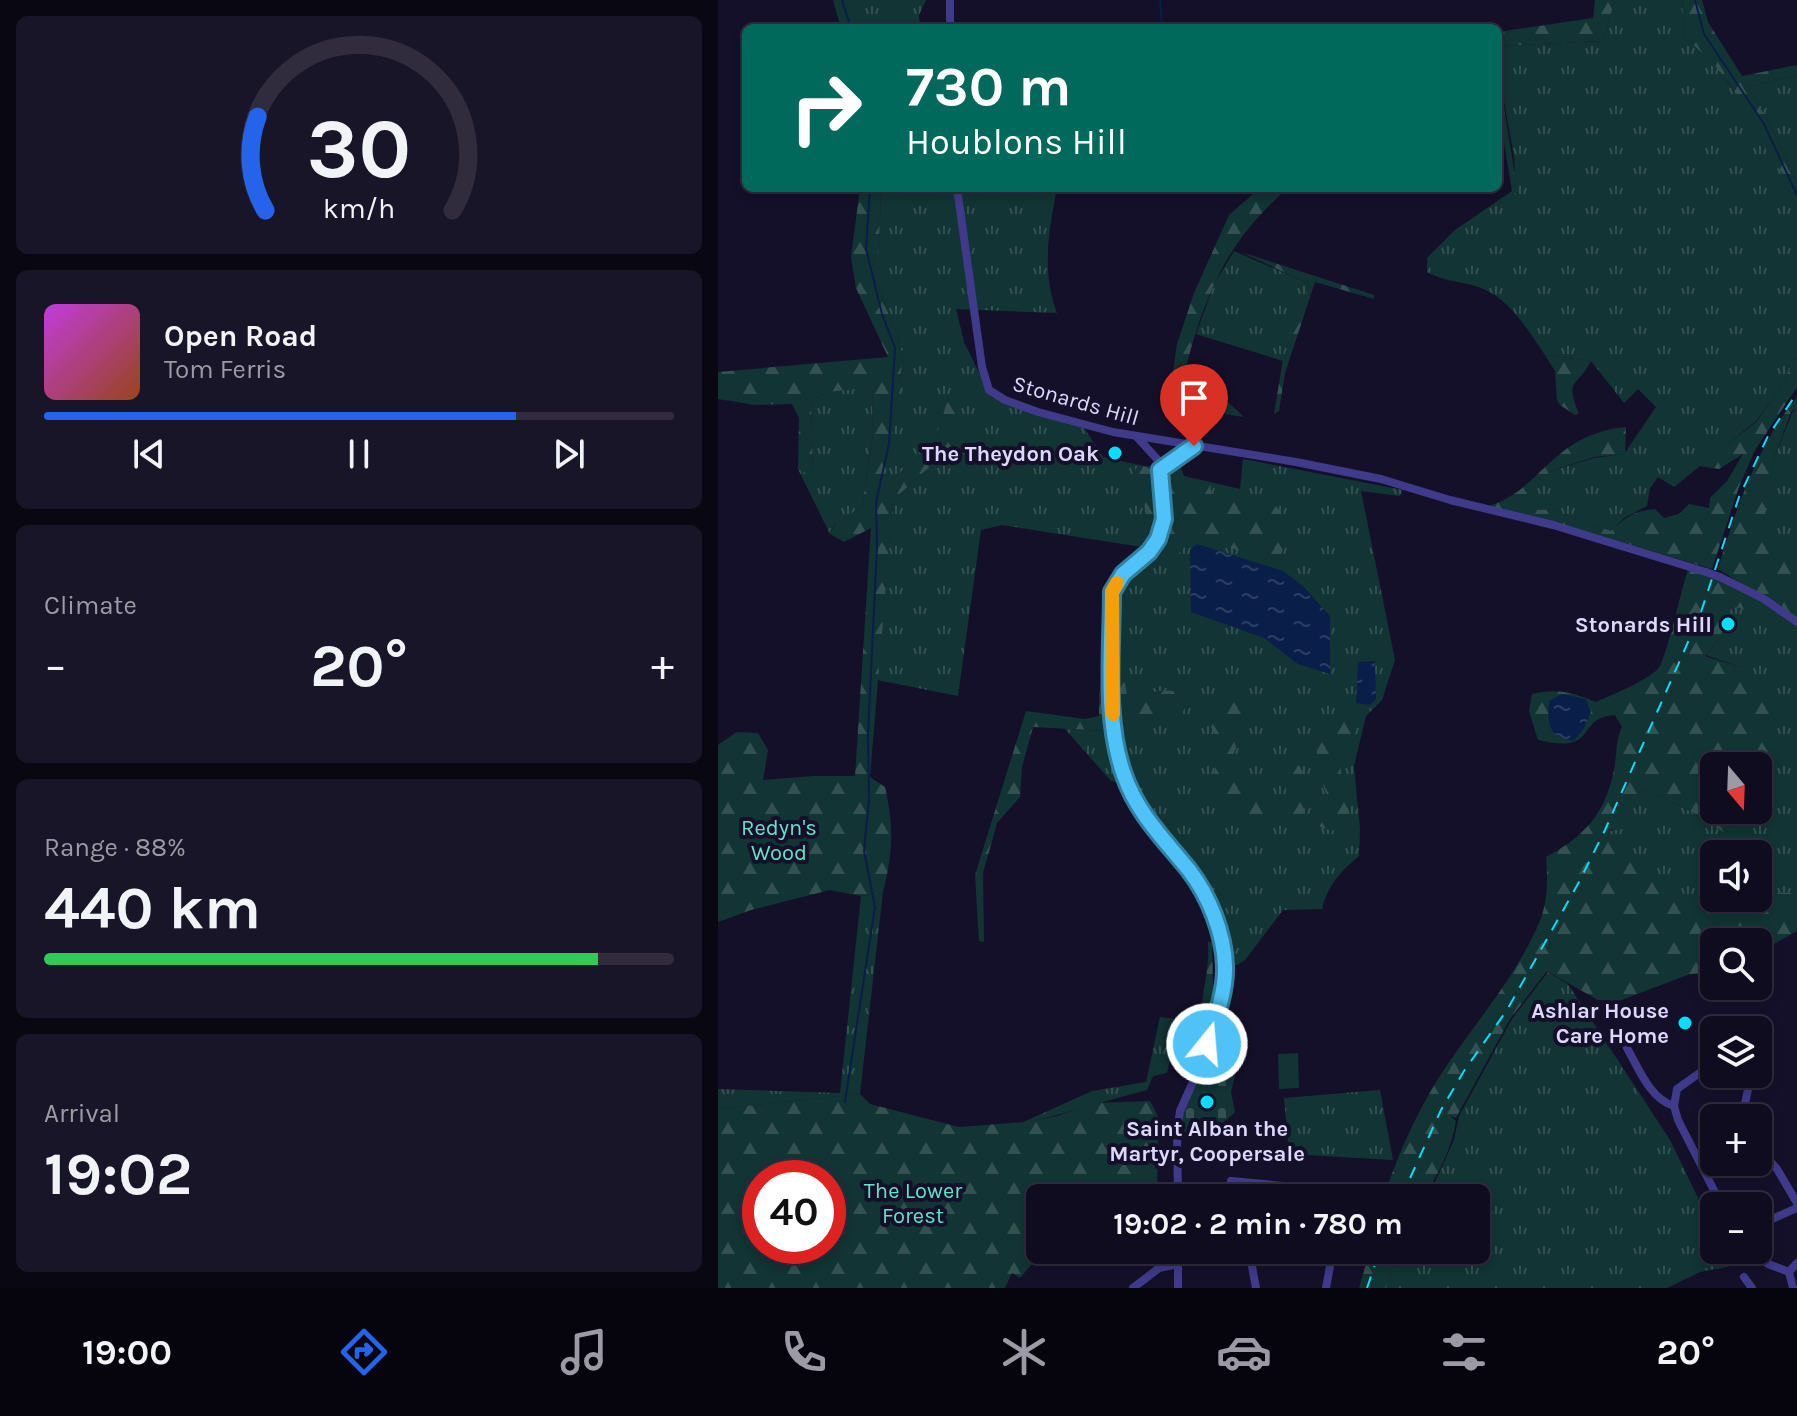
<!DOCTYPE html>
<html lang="en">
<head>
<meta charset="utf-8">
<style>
	:root { --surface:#100c20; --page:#191529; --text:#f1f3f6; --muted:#9c9ba5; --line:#302c3e; --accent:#2563eb }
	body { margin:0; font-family:Karla,sans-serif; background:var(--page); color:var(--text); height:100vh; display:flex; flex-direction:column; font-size:30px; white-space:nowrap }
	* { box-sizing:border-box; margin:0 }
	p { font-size:26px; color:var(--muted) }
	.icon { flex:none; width:44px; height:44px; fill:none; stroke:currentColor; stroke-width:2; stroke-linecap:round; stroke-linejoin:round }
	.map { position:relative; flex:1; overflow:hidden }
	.sheet { display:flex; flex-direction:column; gap:16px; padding:16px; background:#090712; width:718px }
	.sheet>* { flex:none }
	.hud { position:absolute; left:24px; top:24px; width:760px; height:168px; border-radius:12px; box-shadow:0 4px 12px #0003,0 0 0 2px var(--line); background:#00695c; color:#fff; overflow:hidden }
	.needle { width:52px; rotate:161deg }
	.buttons { position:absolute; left:982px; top:752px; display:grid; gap:16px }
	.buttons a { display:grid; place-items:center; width:72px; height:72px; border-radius:12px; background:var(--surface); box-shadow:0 4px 12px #0003,0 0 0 2px var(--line); font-size:40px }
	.speed { position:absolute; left:24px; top:1160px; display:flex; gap:16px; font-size:40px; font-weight:700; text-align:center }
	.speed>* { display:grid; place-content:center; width:104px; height:104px; border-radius:50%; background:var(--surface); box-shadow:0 4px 12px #0003,0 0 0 2px var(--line); line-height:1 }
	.speed .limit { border:12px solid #d22; background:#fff; color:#111 }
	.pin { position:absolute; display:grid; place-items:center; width:68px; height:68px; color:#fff; margin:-82px -34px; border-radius:50% 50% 50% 0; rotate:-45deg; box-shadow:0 0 8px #0007 }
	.pin .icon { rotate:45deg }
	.me { position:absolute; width:88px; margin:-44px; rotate:17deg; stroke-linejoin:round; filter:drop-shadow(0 0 6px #0008) }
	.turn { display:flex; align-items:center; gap:28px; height:168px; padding:0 32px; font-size:36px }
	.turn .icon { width:104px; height:104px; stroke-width:2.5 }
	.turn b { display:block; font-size:56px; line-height:68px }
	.big { font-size:60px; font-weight:700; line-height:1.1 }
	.sheet .tile { flex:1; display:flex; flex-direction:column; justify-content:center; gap:12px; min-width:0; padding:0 28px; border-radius:12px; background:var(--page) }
	.sheet .dial { align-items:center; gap:0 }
	.dial svg { height:208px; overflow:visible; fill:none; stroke:var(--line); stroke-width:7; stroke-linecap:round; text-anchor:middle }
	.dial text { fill:var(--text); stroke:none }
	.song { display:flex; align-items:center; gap:24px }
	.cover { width:96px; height:96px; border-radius:12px; background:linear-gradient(135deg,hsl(290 70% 55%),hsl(20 70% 35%)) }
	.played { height:8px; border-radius:4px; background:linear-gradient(90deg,var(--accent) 75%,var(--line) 75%) }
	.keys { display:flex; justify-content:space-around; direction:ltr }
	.heat { display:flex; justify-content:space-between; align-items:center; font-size:44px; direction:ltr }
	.charge { height:12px; border-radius:6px; background:linear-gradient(90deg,#34c759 88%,var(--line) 0) }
	.trip { position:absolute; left:308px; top:1184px; width:464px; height:80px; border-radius:12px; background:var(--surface); box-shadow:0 4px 12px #0003,0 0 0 2px var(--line); font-weight:700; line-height:80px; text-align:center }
	.tabs { display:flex; height:128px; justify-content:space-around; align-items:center; background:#06050d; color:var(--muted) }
	.tabs .icon { width:56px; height:56px }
	.tabs .selected { color:var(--accent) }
	.tabs b { font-size:36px; color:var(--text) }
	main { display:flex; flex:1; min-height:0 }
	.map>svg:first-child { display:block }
	.grass { fill:url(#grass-tufts) }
	.forest { fill:url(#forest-firs); fill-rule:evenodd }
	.cemetery { fill:url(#cemetery-stones) }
	.garden { fill:#123434 }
	.water { fill:url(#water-ripples) }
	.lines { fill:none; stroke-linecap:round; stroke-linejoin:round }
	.stream { stroke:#091e49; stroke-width:2 }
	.minor { stroke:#3f3a8a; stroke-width:8 }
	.rail { stroke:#04deff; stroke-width:2; stroke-dasharray:12 10; stroke-linecap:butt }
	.minor-bridge { stroke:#3f3a8a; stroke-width:8 }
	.route-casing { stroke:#337fa1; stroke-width:20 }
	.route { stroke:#4fc3f7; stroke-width:14 }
	.slow { stroke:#f59e0b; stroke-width:14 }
	.poi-dot { fill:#04deff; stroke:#15102a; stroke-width:3 }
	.labels { text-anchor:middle; stroke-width:8; stroke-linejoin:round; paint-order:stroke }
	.street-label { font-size:22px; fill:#ded8ff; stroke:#15102a }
	.poi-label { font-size:22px; font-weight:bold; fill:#ded8ff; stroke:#15102a; text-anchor:end }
	.park-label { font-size:22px; fill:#60e4c7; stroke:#15102a }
</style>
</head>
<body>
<main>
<section class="sheet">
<div class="tile dial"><svg viewBox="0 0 100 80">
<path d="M14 69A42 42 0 1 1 86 69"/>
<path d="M14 69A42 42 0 0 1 11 33" stroke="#2563eb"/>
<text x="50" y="56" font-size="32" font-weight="700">30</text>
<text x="50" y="72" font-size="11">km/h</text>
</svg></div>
<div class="tile">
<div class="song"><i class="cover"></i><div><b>Open Road</b><p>Tom Ferris</p></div></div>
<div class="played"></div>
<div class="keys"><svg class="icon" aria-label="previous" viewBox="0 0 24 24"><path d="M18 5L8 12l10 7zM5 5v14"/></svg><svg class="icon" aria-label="pause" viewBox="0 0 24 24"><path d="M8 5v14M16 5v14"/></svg><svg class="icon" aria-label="next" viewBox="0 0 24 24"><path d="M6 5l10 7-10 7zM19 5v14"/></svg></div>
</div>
<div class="tile"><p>Climate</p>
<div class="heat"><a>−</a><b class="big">20°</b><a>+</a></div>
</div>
<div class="tile"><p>Range · 88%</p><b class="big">440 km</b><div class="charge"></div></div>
<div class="tile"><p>Arrival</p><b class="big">19:02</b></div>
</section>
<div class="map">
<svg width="1079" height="1288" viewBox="0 0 1079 1288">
	<defs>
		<pattern id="grass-tufts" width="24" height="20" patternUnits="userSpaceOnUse" patternTransform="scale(2)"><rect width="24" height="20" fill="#123434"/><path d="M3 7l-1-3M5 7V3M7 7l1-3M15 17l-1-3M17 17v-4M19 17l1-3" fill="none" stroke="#345152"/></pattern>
		<pattern id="forest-firs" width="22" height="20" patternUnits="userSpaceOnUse" patternTransform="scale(2)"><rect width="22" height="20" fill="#123434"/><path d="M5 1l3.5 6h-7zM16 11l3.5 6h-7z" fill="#345152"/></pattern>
		<pattern id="cemetery-stones" width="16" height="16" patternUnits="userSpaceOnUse" patternTransform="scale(2)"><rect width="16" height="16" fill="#123434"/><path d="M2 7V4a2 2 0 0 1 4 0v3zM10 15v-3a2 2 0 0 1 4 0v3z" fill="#345152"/></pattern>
		<pattern id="water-ripples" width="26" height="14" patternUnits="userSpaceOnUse" patternTransform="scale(2)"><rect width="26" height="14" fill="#091e49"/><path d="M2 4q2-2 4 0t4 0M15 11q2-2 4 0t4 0" fill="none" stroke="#2c3e64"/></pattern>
	</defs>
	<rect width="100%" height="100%" fill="#15102a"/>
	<g class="grass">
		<polygon points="115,0 208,0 201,15 202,28 123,28"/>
		<path d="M897,0H964L967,39L988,53L1000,68L1023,102L1049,150L1079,193V356L1058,395L1038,421L956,487L940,477L932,488L929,506L906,518L893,531L845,514L839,509L819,510L812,490L833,471L876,458L906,454L938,407L920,389L906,403L873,361L827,355C809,329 790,295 757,286C740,281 725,281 709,272V258L737,230L794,191L798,193L796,157L780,68L783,46L885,41Z"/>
		<polygon points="1079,75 1079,184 1054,128 1030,87"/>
		<path d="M163,188H339C331,230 323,271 339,313L238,309L246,342L273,397L363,423L385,457L426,466H462L466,476L522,489L525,459L685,490L682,496L643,491L677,660L664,700L648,716L636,766L642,829L641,856C622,872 610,885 604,909L565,910L527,960L519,965L511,966L503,931L484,877L433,820L408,780L398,747L396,594L401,583L430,548L284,525L263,530L240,696L159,680L175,500L238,443L233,390L216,444L165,487L185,358L180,337L153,269L161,247Z"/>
		<polygon points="516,251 591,284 565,361 478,334 496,284"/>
		<polygon points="154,386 155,434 144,507 117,524 112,534 80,469 95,476 93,401 110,392"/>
		<polygon points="1079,410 1079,551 1040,543 1056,458 1075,411"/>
		<path d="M1012,597L1079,624V893L1052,892L1040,897V854H996V898H1039L1000,924L887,830L894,831L909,820C910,813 920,794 925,788L976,813L1007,833L1027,810H1040V791L1043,786L1024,668L988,655L1001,639Z"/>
		<polygon points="347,729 390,731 404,783 393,781"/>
		<polygon points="165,892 142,1094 0,1109 0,1089 122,1093 143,896"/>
		<polygon points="830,972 850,984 952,1140 996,1231 996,1250 1005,1250 1013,1266 982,1272 949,1288 668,1288 679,1250 758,1250 758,1198 707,1198 717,1182 736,1140 741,1116 794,1019"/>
		<path d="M442,1017L493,1023L487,1043L460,1040L456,1043L449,1073L435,1076L429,1090C386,1101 344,1115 301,1124L374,1091L428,1082Z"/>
		<polygon points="662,1090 675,1160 571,1154 566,1098"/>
	</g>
	<g class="forest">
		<polygon points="877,0 897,0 885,41 783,46 780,54 780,32 875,18"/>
		<path d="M964,0H984L990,22L1024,76L1079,65V75L1030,87L1054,128L1079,184V193C1068,178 1056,163 1047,147C1024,105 1008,67 967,39Z"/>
		<polygon points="780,68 800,195 794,191 780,107"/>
		<path d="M142,188H163L161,247L153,269L180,337L185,358L166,486L216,444L233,389L243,394L238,443L175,500L152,777L167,787C176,826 175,853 165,892L143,896L112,890L33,910L0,922V745L19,732L40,733L50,750L45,780L96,776H137L153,528L126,542L112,534L118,523L144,507L155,434L154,387L110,392L93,401L95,477L80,469L81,418L74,404L37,405L0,399V372L170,357L138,288L133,257Z"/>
		<path d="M542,188H569C556,201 542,214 531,228C495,271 475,333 464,386L511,403L526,417L467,408L452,392L459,344L476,293L511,215Z"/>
		<polygon points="523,252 656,295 656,299 597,282 567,373 561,411 556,414 565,359 591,284"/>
		<path d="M827,355L873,361C860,387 846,378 861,413L857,415L842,405L839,400L837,371Z"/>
		<path d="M1079,356V387L1037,450L1021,487L994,569L890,538L768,507C808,495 822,466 854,445C869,435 891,428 908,427L907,454L876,457L833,471L813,490L821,501L819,510L839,509L845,514L893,531C906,518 918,510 937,509L946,518L961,514L971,504L991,508L992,498L1009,481L1025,454L1001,469L981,466L1038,422L1058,395Z"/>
		<path d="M1079,397V410H1074L1056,458L1041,543C1058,539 1065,539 1079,551V618L1000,569C1018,509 1039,446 1079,397Z"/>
		<polygon points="425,466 438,471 441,476 442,526 439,529 429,526 424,487 416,472 419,467"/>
		<path d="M462,467L465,476L464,490L473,496L476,487L492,483L495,506L519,501H552C575,520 571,536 560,562L476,537L456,559L439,563L450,537L455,518L450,496L451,474Z"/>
		<path d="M971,567L1021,586L1079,624V641C1059,624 1041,609 1014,607L1001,639L987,656L1024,668L1053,708L1055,752L1040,791V766H996V810H1027L1007,833L976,813L925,788C915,800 912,815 905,829L889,831L1000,924L1036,899L1052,892L1079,893V931L1040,953V942H996V969L992,973L972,974L901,1001L880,1000L829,971L792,1019L738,1118L732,1116L738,1121C734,1148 720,1175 705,1198H666C679,1154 705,1099 732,1061C762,1017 800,973 821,923C830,902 830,878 828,857C867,836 887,814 896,770C899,755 897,742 904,727L897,715C855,718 883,755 820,740L811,711L814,694C839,688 854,692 878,702C894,695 928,681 940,669C948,661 964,585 971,567Z"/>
		<polygon points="390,630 390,731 315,727 304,767 302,797 279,823 265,873 266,942 261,941 257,875 308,711 367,719 381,716 381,696"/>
		<path d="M406,678L410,701L417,702C432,689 446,690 465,692L468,706L461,719L447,723L401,720L400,681Z"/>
		<path d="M509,701L522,703L538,710L520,718L514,725L518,748L508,770L530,800L553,805L572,801L565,778L566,769L578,761L585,772L580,787C590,803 589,808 579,822L541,819L511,805L496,773L502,747L493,727Z"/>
		<path d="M625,715L633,717L639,723L630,748L622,760L624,782L636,832C620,832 603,831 591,819L601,804L602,810L616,813C602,777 582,739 625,715Z"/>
		<path d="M490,942H494L495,984L500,988L494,1018L485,1016L482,1019C484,992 492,968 490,942Z"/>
		<path d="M142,1094L152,1104L241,1127L308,1122L339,1116L378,1103L432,1101L441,1118L439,1185L427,1198H322V1250H326L302,1278L294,1273L287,1288H0V1109ZM42,1178H110V1246H42Z"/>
		<polygon points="652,1250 679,1250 668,1288 641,1288"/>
	</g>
	<path class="cemetery" d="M492,1046L522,1055L513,1092L517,1112C502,1127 485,1138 462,1137V1126L470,1095L481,1080Z"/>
	<polygon class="garden" points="580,1053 581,1088 561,1089 560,1054"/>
	<g class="water">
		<polygon points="479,544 565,571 585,586 612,616 612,674 580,664 546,638 473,612 472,550"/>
		<polygon points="657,661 658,699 652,705 638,703 640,662"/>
		<path d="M844,694L868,699L873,712L866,728L856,741C830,737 829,724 831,701Z"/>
	</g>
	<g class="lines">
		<g class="stream">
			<polyline points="124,0 133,28"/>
			<polyline points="442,0 444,28"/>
			<polyline points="977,0 986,34 1046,124 1079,195"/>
			<polyline points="127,1102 157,907 146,851 151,799 150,733 159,548 158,502 171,444 177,348 164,314 148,249 152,188"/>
		</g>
		<g class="minor">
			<polyline points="232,28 232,0"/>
			<polyline points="239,188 264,367 271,390 287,400 320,412 395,432 578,462 663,479 732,500 835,525 988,572"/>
			<polyline points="419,437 439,459 442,470 446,519 440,539 431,552 405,574 394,592 395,734 406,776 427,817 484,888 499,928 507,966 498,1015 484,1062 462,1111 459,1131 460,1198"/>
			<polyline points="442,470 475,447"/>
			<polyline points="1002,577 1046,599 1079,622"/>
			<path d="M909,1048C921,1069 932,1099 956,1106"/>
			<polyline points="989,1069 996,1068"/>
			<polyline points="983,1072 959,1089 956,1106 960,1120 1004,1206"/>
			<polyline points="1024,1074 1032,1080 1024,1118"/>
			<polyline points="1040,1148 1059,1169 1079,1203"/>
			<polyline points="517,1198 513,1181 620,1191 626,1195 625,1198"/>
			<polyline points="1040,1231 1054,1219 1079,1208"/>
			<polyline points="460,1250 460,1288"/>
			<polyline points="531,1250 538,1288"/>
			<polyline points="1028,1250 1050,1264 1071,1272"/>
			<polyline points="1026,1277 1034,1288"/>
			<polyline points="415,1288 441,1268 460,1264"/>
			<polyline points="608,1288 615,1250"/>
			<polyline points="1075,1288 1071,1272 1079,1263"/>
		</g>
		<g class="rail">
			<polyline points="683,1198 723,1110 746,1071 789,1010 861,882 887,830 982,615 1021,497 1050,436 1079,393"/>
			<polyline points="649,1288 662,1250"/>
		</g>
		<polyline class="minor-bridge" points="988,572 1002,577"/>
	</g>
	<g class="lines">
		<g class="route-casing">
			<path id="route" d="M476,446L442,470L446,519L440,539L431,552L405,574L394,592C394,650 386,720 406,775C419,813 446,839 471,870C491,896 506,933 507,966C508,992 497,1020 489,1044"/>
		</g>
		<use href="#route" class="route"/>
		<polyline class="slow" points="395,714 394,592 399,583"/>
	</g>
	<g class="poi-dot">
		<circle cx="397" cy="453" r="8"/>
		<circle cx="1010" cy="624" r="8"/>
		<circle cx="967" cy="1023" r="8"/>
		<circle cx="489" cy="1102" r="8"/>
	</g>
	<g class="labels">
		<g class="street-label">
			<text transform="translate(358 400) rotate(16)" y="8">Stonards Hill</text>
		</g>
		<g class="poi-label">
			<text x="381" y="461">The Theydon Oak</text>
			<text x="994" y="632">Stonards Hill</text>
			<text x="951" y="1018">Ashlar House<tspan x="951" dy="25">Care Home</tspan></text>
			<text x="489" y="1136" text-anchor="middle">Saint Alban the<tspan x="489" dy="25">Martyr, Coopersale</tspan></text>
		</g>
		<g class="park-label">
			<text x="61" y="835">Redyn's<tspan x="61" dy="25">Wood</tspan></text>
			<text x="195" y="1198">The Lower<tspan x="195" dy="25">Forest</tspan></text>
		</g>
	</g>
</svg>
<div class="buttons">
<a><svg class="needle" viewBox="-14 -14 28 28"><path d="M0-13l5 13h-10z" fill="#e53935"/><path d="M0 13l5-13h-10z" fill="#9c9ba5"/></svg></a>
<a><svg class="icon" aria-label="sound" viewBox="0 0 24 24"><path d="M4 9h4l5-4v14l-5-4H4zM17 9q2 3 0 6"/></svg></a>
<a><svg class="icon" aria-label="search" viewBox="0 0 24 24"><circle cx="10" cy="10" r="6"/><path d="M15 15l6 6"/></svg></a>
<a><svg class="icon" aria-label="layers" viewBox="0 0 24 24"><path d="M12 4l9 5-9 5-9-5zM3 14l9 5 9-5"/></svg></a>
<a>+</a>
<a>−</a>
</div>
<div class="speed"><div class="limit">40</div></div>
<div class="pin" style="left:476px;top:446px;background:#d93025"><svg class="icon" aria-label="arrive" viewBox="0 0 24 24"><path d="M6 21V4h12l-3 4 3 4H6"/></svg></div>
<svg class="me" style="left:489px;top:1044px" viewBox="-20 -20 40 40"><circle r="17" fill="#4fc3f7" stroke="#fff" stroke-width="3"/><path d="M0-11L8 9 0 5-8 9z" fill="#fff"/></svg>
<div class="trip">19:02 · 2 min · 780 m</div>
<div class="hud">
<div class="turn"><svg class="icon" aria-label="right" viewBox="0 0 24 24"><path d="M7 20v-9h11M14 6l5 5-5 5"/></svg><div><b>730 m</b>Houblons Hill</div></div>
</div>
</div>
</main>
<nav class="tabs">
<b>19:00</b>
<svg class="icon selected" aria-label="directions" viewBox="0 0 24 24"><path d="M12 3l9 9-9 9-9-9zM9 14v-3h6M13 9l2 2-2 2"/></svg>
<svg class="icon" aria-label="music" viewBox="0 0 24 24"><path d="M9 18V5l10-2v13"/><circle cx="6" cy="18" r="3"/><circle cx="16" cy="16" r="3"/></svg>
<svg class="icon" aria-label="phone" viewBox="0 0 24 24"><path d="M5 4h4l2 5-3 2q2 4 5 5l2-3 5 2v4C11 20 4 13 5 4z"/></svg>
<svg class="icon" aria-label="climate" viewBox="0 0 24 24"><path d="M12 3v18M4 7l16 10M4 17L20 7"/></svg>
<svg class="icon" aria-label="car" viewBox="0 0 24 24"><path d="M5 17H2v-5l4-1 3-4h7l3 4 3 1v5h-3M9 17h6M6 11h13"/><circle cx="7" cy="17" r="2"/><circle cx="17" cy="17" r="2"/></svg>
<svg class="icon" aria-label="filters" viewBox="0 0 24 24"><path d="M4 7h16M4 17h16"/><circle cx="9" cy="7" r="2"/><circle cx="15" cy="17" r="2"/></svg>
<b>20°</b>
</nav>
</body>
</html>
